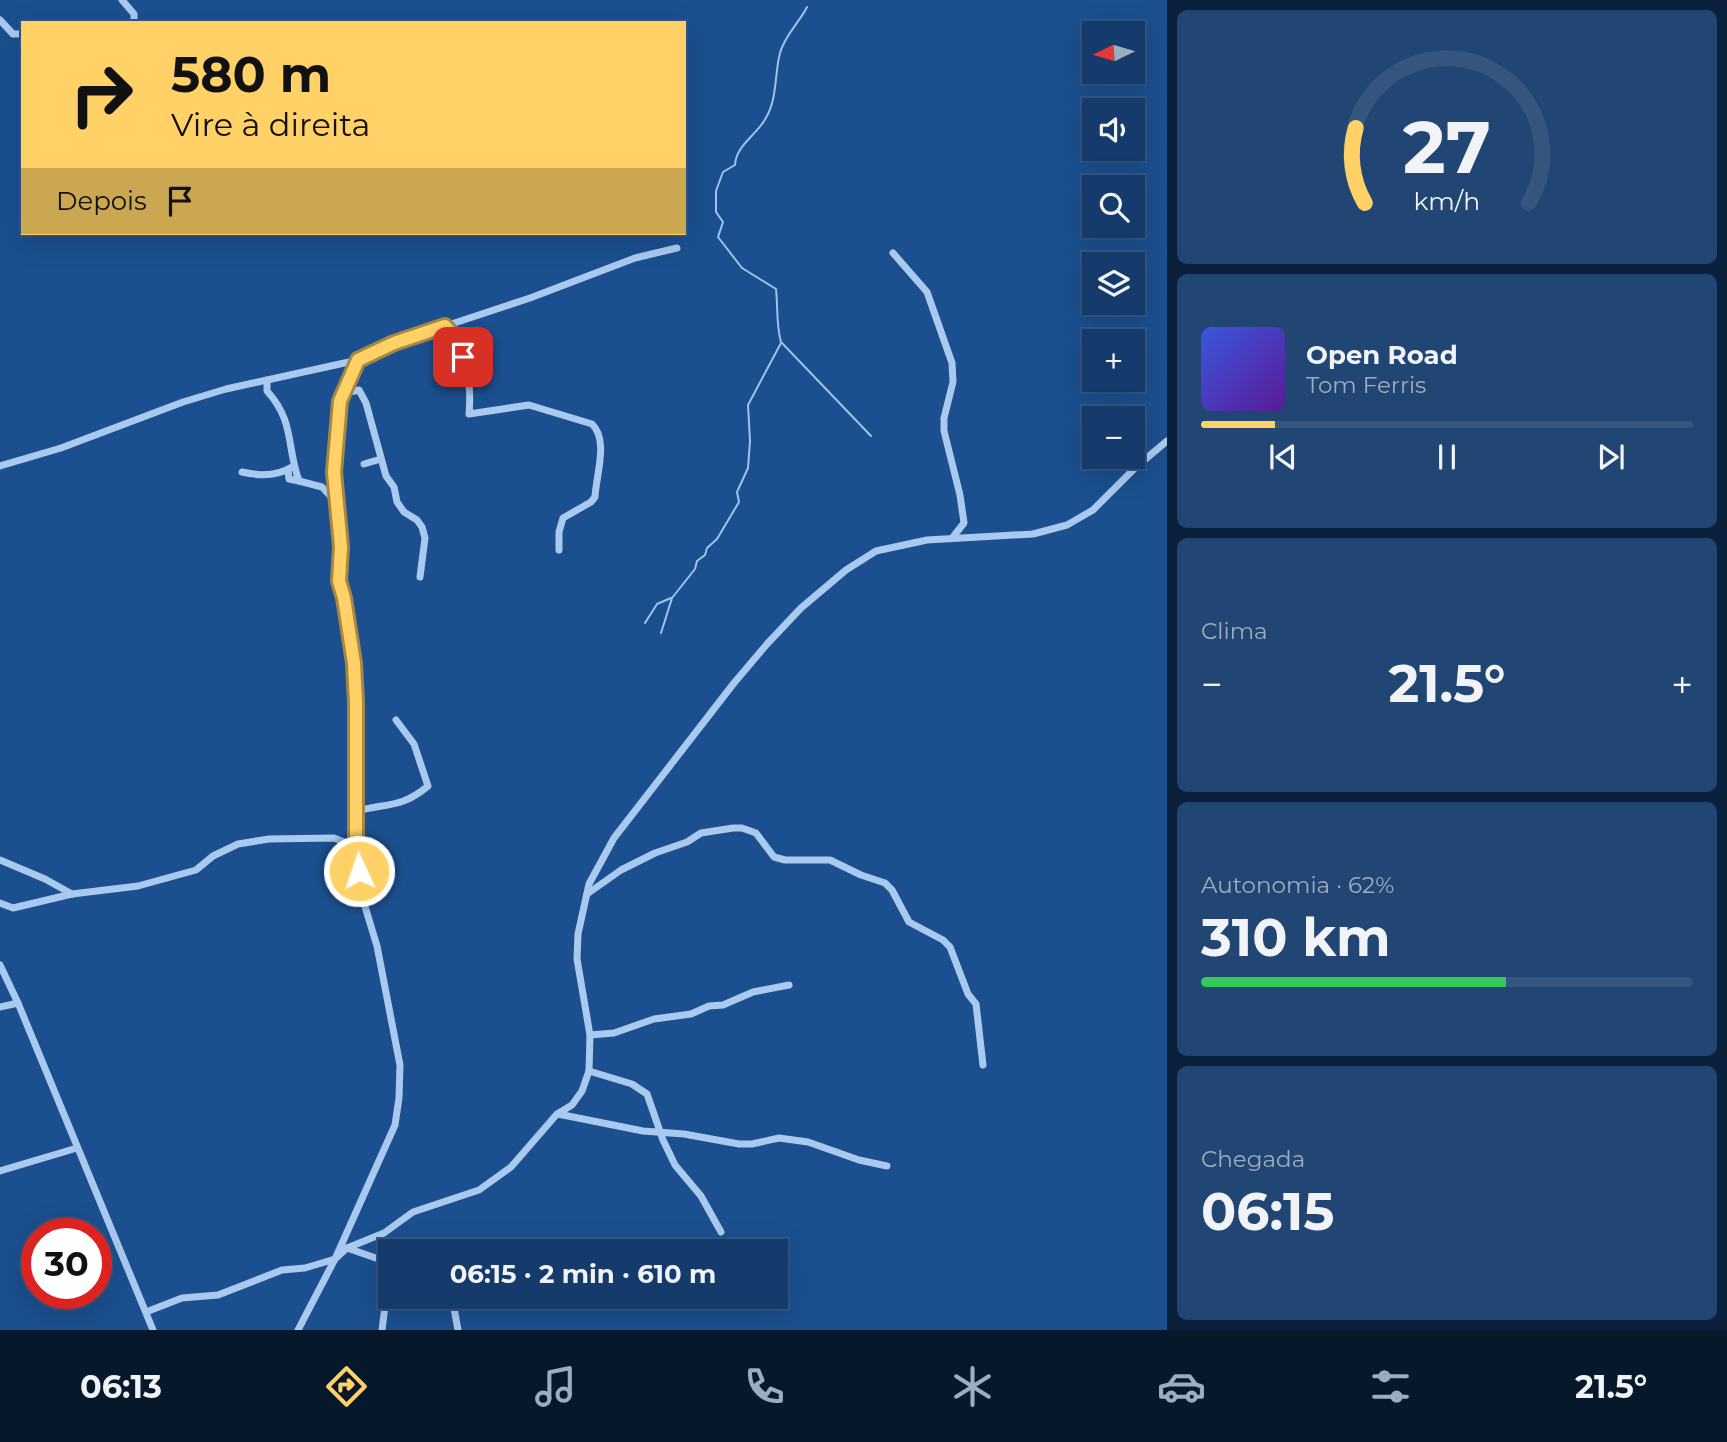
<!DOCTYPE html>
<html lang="pt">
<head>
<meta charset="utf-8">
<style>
	:root { --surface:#143b6b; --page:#214673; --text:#f1f3f6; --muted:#9dadc1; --line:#33557e; --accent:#ffd166 }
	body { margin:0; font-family:Montserrat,sans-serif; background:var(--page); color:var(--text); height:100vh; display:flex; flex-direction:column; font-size:26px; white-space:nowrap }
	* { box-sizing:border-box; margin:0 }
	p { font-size:23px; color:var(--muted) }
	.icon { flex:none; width:38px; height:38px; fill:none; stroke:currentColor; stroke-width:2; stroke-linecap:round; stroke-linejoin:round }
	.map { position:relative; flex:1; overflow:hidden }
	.details { display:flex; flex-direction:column; gap:10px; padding:10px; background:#0b203b; width:560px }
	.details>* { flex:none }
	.guide { position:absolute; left:21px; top:21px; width:665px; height:214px; border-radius:0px; box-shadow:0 7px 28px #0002,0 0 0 2px var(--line); background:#ffd166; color:#111; overflow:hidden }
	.needle { width:46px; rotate:265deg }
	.fabs { position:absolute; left:1082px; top:21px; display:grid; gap:14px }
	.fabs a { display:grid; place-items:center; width:63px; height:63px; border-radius:0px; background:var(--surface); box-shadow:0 7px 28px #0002,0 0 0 2px var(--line); font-size:35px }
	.speed { position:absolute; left:21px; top:1218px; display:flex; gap:14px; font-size:35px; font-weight:700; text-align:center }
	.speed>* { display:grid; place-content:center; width:91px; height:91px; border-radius:50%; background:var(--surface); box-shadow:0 7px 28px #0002,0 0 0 2px var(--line); line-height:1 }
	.speed .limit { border:10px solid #d22; background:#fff; color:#111 }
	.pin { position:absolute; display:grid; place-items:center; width:60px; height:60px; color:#fff; margin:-30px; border-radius:14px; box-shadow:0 4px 10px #0006 }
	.me { position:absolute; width:77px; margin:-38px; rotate:357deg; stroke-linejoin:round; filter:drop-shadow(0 0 5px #0008) }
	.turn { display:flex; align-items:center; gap:24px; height:147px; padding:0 35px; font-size:32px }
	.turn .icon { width:91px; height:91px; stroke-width:2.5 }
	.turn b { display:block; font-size:49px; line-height:60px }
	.then { display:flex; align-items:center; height:66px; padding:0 35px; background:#0003; gap:14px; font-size:26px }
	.big { font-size:52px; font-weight:700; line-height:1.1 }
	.details .tile { flex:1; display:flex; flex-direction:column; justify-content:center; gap:10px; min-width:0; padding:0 24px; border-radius:10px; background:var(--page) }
	.details .dial { align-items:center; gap:0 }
	.dial svg { height:182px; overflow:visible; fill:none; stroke:var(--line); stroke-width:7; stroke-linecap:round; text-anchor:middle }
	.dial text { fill:var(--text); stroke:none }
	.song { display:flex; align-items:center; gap:21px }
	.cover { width:84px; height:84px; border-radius:10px; background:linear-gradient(135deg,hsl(230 70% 55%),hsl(270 70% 35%)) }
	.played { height:7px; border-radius:4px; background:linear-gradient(90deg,var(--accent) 15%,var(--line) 15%) }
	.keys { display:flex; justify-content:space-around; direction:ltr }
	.heat { display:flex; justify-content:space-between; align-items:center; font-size:38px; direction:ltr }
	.charge { height:10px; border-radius:5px; background:linear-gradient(90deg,#34c759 62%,var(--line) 0) }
	.trip { position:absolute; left:378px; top:1239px; width:410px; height:70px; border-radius:0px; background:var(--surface); box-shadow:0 7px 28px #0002,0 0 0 2px var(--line); font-weight:700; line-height:70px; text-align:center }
	.tabs { display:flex; height:112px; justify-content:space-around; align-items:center; background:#08182b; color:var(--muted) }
	.tabs .icon { width:49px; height:49px }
	.tabs .on { color:var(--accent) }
	.tabs b { font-size:32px; color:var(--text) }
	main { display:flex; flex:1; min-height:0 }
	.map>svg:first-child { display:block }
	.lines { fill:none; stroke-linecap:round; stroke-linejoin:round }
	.stream { stroke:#9cc4f0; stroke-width:2 }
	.minor { stroke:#a9c9ee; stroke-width:7 }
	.route-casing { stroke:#a68842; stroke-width:18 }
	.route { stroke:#ffd166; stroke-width:12 }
</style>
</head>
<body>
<main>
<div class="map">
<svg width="1167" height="1330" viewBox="0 0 1167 1330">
	<rect width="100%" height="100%" fill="#1b4f8f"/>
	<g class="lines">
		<g class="stream">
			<path d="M807,7C799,23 785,35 780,53C774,76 778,100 764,121C755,136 736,146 735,165L723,172L716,191V212L723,222L718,237L742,268L776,289C778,307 776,325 781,342L871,436"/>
			<polyline points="645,623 657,604 671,598"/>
			<polyline points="661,633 672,598 695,569 697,561 705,555 707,548 717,539 739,502 737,492 748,468 750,441 748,405 781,343"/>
		</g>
		<g class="minor">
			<polyline points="122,0 134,14 134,23"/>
			<polyline points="0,20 13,34 23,34"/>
			<polyline points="893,253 927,292 952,363 953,382 944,418 944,431 960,495 964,523 953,537"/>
			<path d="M445,326C466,349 472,384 469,414L529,405L592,424C609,440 596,475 595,497L591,502L563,518L559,532V550"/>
			<path d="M267,380V391C295,422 286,445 299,481L289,479L288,470"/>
			<polyline points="345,393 359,390 366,403 386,476 394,487 397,502 404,512 417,520 422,527 425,538 420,577"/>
			<polyline points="364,464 381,459"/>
			<polyline points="0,466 61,448 183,402 226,389 358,360 394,343 530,298 635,258 677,248"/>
			<path d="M242,472C259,476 276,477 292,467"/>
			<polyline points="299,481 322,487 334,500"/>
			<path d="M357,811C387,803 402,808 428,786L414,744L396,720"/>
			<polyline points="357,851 356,702 354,663 344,598 339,581 341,547 334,472 340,401 358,360"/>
			<polyline points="0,860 45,879 72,894"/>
			<polyline points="587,894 621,870 655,853 687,842 701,833 733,828 742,828 756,833 774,857 785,860 830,860 861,875 885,883 892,890 909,922 943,940 950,947 968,994 976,1004 983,1065"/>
			<polyline points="0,903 13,908 72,894 138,886 196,870 213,856 238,844 269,839 334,838 349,844 357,851 360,890 377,946 400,1065 399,1098 395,1125 335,1259 298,1330"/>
			<polyline points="0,965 18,1003 153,1330"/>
			<polyline points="0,1007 18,1003"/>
			<polyline points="590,1035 614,1033 654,1019 691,1014 709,1006 723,1005 753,992 789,985"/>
			<polyline points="589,1071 632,1084 647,1094 663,1140 675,1165 701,1196 721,1232"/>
			<polyline points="558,1114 643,1131 684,1134 739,1144 752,1144 779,1138 808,1142 859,1160 887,1166"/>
			<polyline points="0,1171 77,1148"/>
			<polyline points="347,1248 390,1263"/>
			<polyline points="452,1297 458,1330"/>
			<polyline points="146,1312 182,1298 218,1295 282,1270 305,1268 335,1259 347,1248 384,1233 413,1212 479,1190 511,1167 557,1114 572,1105 582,1091 589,1071 590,1035 577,959 578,934 589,884 614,838 734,683 767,644 801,608 846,570 876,551 927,540 1033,534 1067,525 1093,510 1135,468 1167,441"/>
			<polyline points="382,1330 390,1267"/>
		</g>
	</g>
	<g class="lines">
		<g class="route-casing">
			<polyline id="route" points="359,871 356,851 356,702 354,663 344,598 339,581 341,547 334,472 340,401 358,360 394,343 445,326 456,338 463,357"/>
		</g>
		<use href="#route" class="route"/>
	</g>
</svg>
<div class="fabs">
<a><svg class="needle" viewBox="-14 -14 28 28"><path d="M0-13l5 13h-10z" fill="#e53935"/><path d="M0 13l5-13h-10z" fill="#9dadc1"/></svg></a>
<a><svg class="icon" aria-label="sound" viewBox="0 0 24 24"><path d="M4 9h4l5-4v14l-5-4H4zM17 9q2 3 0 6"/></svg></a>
<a><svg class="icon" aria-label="search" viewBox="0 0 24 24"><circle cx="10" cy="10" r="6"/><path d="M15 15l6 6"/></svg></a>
<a><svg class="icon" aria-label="layers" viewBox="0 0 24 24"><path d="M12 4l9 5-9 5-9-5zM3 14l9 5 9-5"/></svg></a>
<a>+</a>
<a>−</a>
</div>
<div class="speed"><div class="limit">30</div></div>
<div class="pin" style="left:463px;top:357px;background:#d93025"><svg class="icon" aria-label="arrive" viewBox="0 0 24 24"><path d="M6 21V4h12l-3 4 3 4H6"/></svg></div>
<svg class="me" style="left:359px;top:871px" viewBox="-20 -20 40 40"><circle r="17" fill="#ffd166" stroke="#fff" stroke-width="3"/><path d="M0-11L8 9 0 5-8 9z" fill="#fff"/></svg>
<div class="trip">06:15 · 2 min · 610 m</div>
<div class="guide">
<div class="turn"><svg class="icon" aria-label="right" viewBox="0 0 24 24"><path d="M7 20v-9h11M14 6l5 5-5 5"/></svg><div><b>580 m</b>Vire à direita</div></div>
<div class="then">Depois<svg class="icon" aria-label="arrive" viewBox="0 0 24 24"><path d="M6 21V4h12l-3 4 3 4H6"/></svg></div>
</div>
</div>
<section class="details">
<div class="tile dial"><svg viewBox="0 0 100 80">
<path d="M14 69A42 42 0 1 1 86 69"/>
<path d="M14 69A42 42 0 0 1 10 36" stroke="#ffd166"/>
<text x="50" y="56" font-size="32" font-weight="700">27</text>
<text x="50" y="72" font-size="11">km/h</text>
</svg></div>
<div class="tile">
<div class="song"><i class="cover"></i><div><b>Open Road</b><p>Tom Ferris</p></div></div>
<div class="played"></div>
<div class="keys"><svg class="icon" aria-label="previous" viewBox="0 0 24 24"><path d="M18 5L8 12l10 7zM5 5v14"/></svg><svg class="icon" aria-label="pause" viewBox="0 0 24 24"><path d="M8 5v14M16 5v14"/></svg><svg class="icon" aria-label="next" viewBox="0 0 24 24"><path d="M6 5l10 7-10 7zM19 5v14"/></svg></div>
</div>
<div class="tile"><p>Clima</p>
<div class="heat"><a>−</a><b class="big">21.5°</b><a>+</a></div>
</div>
<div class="tile"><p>Autonomia · 62%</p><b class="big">310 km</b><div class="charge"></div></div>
<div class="tile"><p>Chegada</p><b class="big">06:15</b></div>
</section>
</main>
<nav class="tabs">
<b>06:13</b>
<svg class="icon on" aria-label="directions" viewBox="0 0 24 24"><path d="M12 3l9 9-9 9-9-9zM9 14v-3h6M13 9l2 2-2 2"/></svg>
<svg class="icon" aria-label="music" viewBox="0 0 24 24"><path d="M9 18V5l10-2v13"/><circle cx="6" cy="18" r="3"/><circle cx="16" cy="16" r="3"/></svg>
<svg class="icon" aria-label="phone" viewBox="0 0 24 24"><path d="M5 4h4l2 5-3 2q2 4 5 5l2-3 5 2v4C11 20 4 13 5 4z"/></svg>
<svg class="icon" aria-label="climate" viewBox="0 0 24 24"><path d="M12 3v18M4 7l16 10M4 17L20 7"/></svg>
<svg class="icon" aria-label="car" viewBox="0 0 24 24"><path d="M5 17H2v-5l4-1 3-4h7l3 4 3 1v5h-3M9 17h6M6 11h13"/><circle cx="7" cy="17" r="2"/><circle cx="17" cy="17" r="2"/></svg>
<svg class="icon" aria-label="filters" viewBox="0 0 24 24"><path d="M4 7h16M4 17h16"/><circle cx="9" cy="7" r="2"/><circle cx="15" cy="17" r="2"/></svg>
<b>21.5°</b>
</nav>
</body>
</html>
